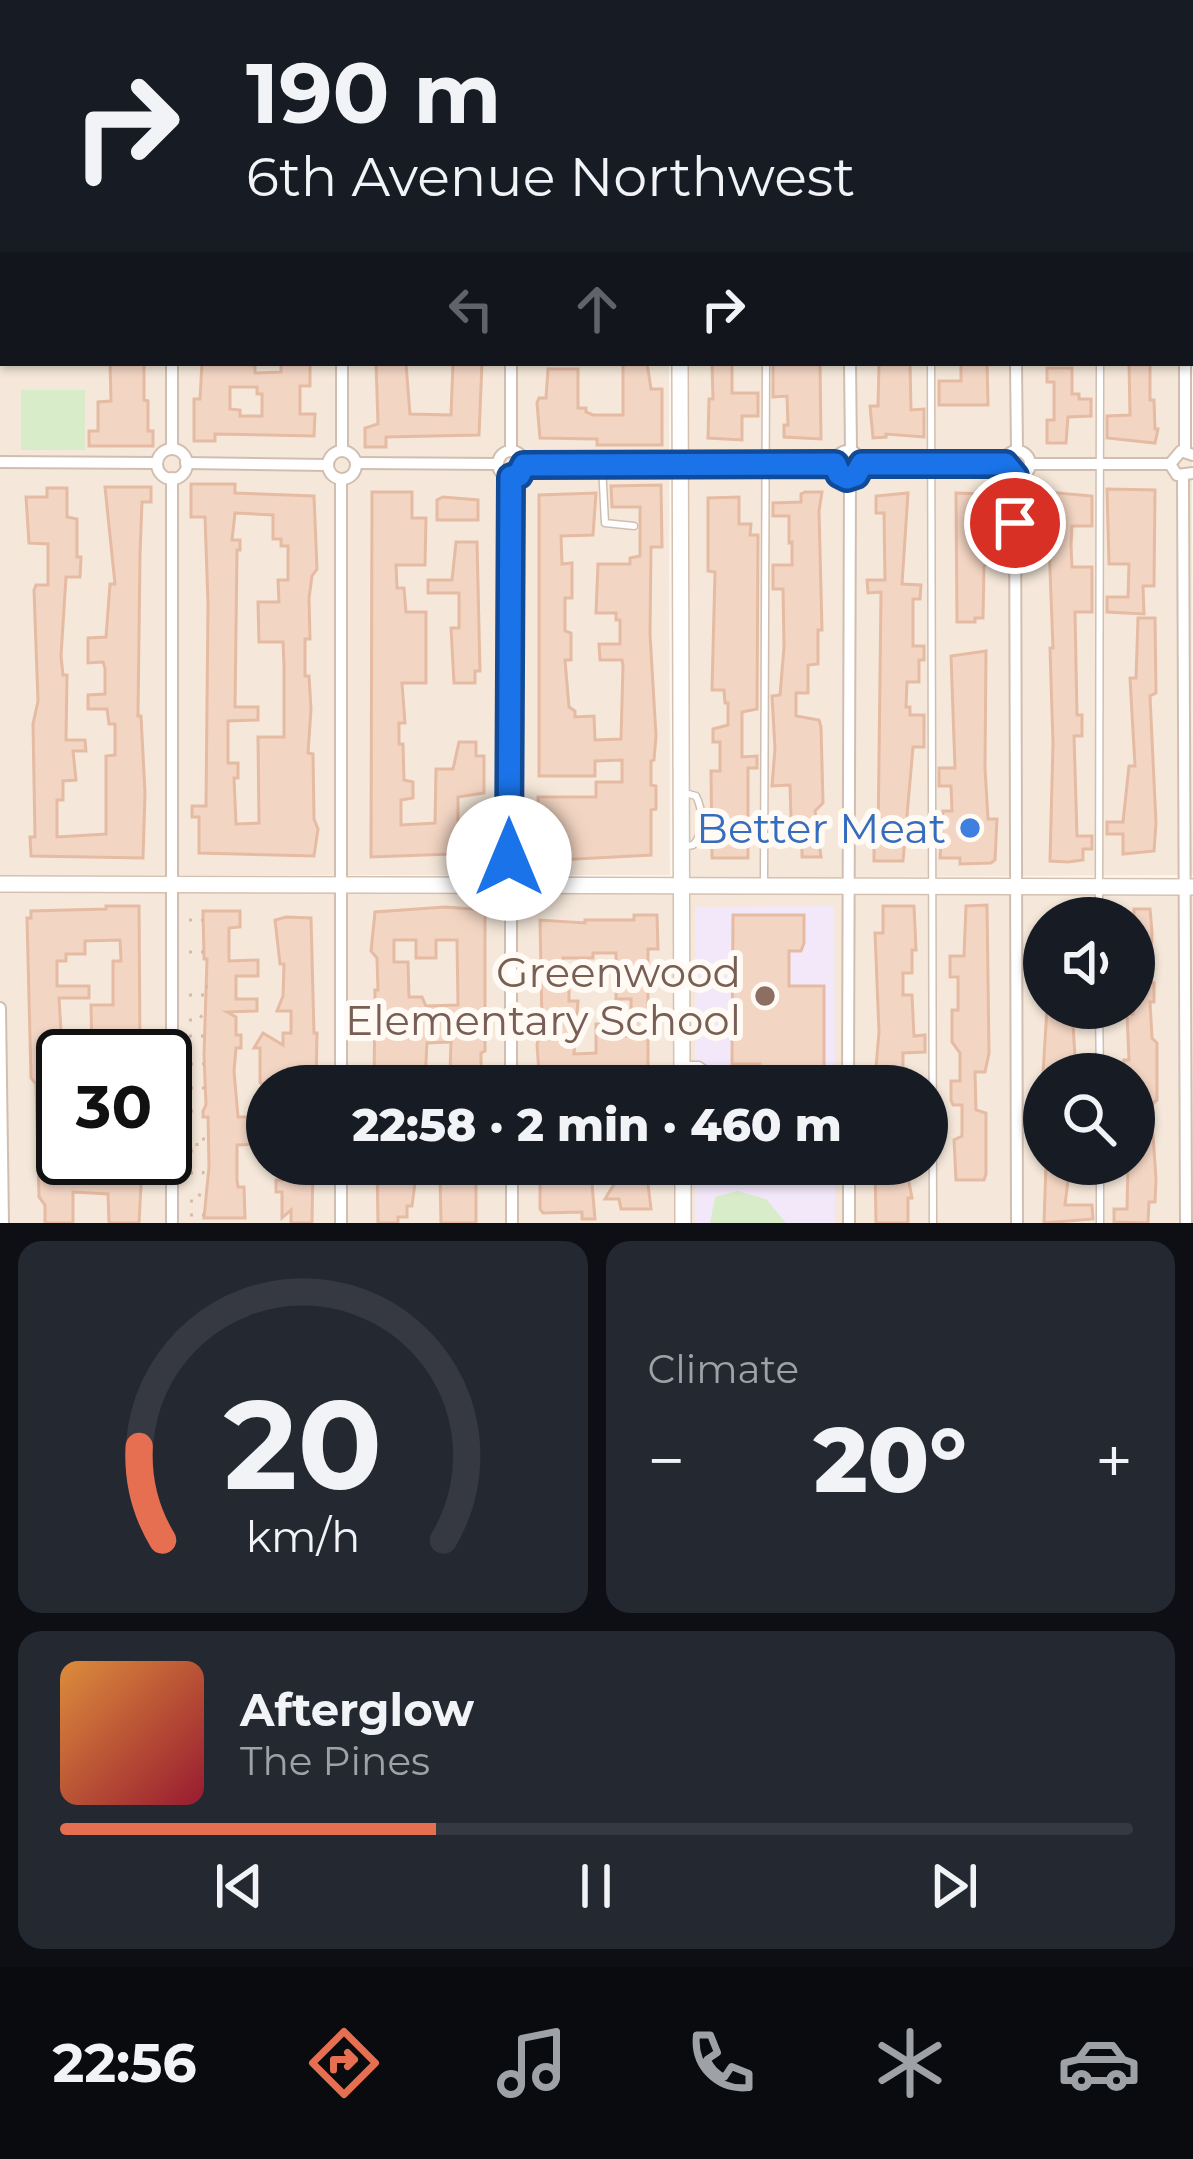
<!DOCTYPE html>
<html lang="en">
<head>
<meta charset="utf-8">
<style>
	:root { --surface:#171b24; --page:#242831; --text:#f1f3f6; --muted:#9ea1a6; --line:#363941; --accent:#e76f51 }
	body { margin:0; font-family:Montserrat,sans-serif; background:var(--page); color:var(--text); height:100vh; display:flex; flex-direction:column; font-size:45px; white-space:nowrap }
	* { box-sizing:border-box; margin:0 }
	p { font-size:39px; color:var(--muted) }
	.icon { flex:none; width:66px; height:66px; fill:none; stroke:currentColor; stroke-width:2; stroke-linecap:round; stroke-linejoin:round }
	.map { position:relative; height:1223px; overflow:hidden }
	.details { display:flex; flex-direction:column; gap:18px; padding:18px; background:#0d0f14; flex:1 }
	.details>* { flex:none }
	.hud { position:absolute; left:0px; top:0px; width:1194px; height:366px; box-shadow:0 3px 9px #0004; background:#171b24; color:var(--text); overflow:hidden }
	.buttons { position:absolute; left:1023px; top:897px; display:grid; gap:24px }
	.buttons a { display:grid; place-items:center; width:132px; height:132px; border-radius:50%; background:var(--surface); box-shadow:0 3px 9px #0004; font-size:60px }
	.speed { position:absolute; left:36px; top:1029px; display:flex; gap:24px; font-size:60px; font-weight:700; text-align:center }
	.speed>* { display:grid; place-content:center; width:156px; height:156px; border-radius:50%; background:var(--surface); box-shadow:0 3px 9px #0004; line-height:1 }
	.speed .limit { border:6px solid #111; border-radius:18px; background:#fff; color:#111 }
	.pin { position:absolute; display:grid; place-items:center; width:102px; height:102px; color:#fff; margin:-51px; border:6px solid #fff; border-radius:50%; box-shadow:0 3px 12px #0007 }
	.me { position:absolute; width:132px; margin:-66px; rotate:0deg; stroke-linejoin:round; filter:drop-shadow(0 0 9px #0008) }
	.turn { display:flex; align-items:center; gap:42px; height:252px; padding:0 48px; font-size:54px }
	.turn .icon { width:156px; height:156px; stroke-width:2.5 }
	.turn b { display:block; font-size:84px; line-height:102px }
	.lanes { display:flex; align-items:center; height:114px; padding:0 48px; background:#0003; justify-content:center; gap:60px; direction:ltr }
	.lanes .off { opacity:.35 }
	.big { font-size:90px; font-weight:800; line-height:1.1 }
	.details .card { flex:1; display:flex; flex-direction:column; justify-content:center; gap:18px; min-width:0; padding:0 42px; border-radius:24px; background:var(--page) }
	.details .dial { align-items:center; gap:0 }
	.dial svg { height:312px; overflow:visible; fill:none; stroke:var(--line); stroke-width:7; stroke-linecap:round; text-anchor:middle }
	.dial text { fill:var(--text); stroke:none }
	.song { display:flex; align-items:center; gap:36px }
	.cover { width:144px; height:144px; border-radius:18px; background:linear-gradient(135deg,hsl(30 70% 55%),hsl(350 70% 35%)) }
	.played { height:12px; border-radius:6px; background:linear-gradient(90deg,var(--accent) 35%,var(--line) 35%) }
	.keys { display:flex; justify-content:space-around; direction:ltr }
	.heat { display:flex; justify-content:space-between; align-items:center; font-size:66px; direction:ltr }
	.details .tiles { flex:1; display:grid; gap:18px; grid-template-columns:1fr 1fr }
	.card:last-child { grid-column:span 2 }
	.trip { position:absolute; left:246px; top:1065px; width:702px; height:120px; border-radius:60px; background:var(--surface); box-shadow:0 3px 9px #0004; font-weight:800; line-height:120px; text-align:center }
	.dock { display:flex; height:192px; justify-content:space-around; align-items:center; background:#090b0e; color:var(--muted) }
	.dock .icon { width:84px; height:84px }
	.dock .on { color:var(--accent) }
	.dock b { font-size:54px; color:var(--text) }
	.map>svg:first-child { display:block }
	.residential { fill:#f5e8da; fill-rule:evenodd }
	.education { fill:#f3e8fa }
	.green { fill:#d8ecc9 }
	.building { fill:#f3d5c3; stroke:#e6bba3; stroke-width:3; fill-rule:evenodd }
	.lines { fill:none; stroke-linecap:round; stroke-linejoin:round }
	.lane-casing { stroke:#d1beb0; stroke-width:9 }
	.street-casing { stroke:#d1beb0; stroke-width:14 }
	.secondary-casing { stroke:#d6c0b0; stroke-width:18 }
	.path { stroke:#d9b8a5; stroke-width:3; stroke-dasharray:3 9; stroke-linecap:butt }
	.lane { stroke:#fff; stroke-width:6 }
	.street { stroke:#fff; stroke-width:10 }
	.secondary { stroke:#fff; stroke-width:15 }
	.route-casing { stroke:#114b97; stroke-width:30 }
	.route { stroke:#1a73e8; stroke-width:21 }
	.shop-dot { fill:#3f7fe0; stroke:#fffaf3; stroke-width:4.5 }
	.education-dot { fill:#8d6e63; stroke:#fffaf3; stroke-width:4.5 }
	.labels { text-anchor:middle; stroke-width:12; stroke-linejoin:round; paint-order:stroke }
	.shop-label { font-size:42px; fill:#366cbe; stroke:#fffaf3; text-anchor:end }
	.education-label { font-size:42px; fill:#785e54; stroke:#fffaf3; text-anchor:end }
</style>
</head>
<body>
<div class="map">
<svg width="1193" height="1223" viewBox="0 0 1193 1223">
	<rect width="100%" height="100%" fill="#fdf6ec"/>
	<g class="residential">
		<polygon points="0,0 663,0 663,3 3,3 0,11"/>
		<polygon points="688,0 1193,0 1193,22 1191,3"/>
		<polygon points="1191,59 1193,875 689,878 688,363 1191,363"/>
		<polygon points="0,61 3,363 669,363 670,875 0,875"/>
		<path d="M0,890L674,891V1086H267V1164H674V1223H0ZM63,1056H165V1158H63Z"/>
		<path d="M689,893L1193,896V1223H690V1164H927V1086H690ZM1044,918H1134V1008H1044ZM1044,1074H1134V1164H1044Z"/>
	</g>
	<g class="education">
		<polygon points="834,906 835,1086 695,1086 695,907"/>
		<rect x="695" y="1164" width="140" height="59"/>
	</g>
	<g class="green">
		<rect x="21" y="390" width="64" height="60"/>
		<polygon points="737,1191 766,1199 786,1223 710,1223 715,1197"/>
	</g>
	<g class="building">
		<polygon points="110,363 144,364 144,400 148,401 148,431 153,431 153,446 89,446 89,431 98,431 98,402 111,401"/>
		<path d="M202,363L255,365V373L281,372V363H310V386H300V414H315L314,436L215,434V441H194V399H200ZM230,387H257V394H262V416H240V410L230,409Z"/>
		<polygon points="376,363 406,364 410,414 451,415 453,363 482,363 479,435 386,437 386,447 365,447 365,428 378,424"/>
		<polygon points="623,363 647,363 651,389 662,389 662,445 597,445 597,439 540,438 537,403 539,398 546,398 548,369 578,369 578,408 586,408 586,412 593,415 623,415"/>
		<polygon points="712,363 732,363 732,393 758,393 758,416 742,416 742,440 708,438 709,399 713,399"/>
		<polygon points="773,363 820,364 821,439 784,437 784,425 788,425 787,396 773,397"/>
		<polygon points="879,363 910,363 911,410 924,409 924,437 886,434 886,437 873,438 870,406 878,406"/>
		<polygon points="961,363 987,363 988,405 939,405 939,381 961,381"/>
		<polygon points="1129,363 1150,363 1150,400 1154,400 1155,429 1158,429 1155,443 1107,438 1107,416 1130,415"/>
		<polygon points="1047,368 1072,368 1072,394 1079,394 1079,399 1091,399 1091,416 1068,417 1066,443 1047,443 1047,420 1054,420 1054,382 1047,382"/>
		<path d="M191,484H235V493L314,496L317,569L312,576L309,598L310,639H305V676H309L311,709L308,753L313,754L314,819L318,829L314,856L199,853V817H192V806H206L208,604L205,517H191ZM235,513L273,515V539H281V546H288V580H278L279,602H258L259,642H283L284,665V737H258L259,823L236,824L234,778H238V763H228V721L258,720V707H235L237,550H240V540H232Z"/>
		<polygon points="661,485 662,547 651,547 650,634 656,736 654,760 651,761 651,785 656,786 656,809 651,810 651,855 539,861 535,822 539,822 538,797 596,797 596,782 622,782 622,760 595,761 595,776 539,776 539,495 596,493 593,535 561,536 562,564 572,563 572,598 565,598 565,631 571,633 571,660 565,660 569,707 575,711 575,717 594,716 595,740 621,739 623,666 622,660 600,660 599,644 620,644 620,620 616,620 616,613 596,613 598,564 630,564 630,558 640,556 640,507 612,507 611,486"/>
		<polygon points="105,487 151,487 151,502 142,502 140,554 138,716 141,716 145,793 143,858 31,856 30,837 35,837 33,724 38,701 34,590 36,585 48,585 48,544 29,543 26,497 47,497 47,488 67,488 67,517 77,519 77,557 81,557 80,577 66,577 61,656 63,675 67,675 66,740 85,740 86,751 73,751 76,780 63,781 63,800 57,800 57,837 106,834 106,756 115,755 115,724 109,724 107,709 88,709 88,695 105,694 105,668 103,662 88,663 88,638 106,637 110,584 115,584"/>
		<polygon points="1107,489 1155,490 1154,586 1143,586 1144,614 1107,612 1107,597 1128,597 1129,564 1109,564"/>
		<polygon points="372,492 412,492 412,518 426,518 425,565 396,565 397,588 404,588 406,612 426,612 426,683 402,683 405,723 399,723 399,744 403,744 404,780 413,782 413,798 401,800 401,825 435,823 436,769 453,769 459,742 476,742 476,756 484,756 484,793 458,797 458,822 485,822 485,851 480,853 371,857"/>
		<polygon points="805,492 822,492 819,511 822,630 818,630 818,664 808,665 808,693 796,693 796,716 819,720 821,727 823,803 815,811 821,857 802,857 802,844 779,844 779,820 791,820 790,785 772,786 775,749 772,696 780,695 784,647 783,589 773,589 773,565 792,565 792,542 789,543 789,516 773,516 773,503 801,502 801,494"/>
		<polygon points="1047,492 1092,496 1092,526 1072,526 1071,545 1072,567 1092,567 1092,612 1075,612 1077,715 1082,715 1082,736 1074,736 1077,836 1092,836 1092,849 1083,849 1083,860 1068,862 1050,861 1053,743 1050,648 1053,648"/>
		<polygon points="908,493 902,584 921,585 920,599 913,599 913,646 924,646 924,660 919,660 919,682 907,682 906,707 910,707 910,715 924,715 924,747 913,747 903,861 874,861 874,841 878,841 881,592 868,593 867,580 885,580 884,513 876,513 876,496"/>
		<polygon points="956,493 986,494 989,562 984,566 983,618 975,618 975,622 957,622"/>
		<polygon points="443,497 478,500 478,520 437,520 437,500"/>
		<polygon points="739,497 739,524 751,524 750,535 758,535 757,709 742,712 742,757 757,756 757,768 748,768 748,858 712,858 711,771 720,771 720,742 713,742 713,729 728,725 728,703 725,703 724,690 712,690 715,572 708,571 708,498"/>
		<polygon points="456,542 477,542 480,671 475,671 475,683 454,683 451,628 459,628 459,593 428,593 428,580 452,580"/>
		<polygon points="1138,618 1155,618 1156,693 1150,696 1156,823 1154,851 1123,854 1123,834 1107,834 1107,822 1123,822 1129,766 1135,766 1130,678 1136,678"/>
		<polygon points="986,651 985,768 988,819 997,819 995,860 991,863 960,864 960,858 940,858 943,811 952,811 951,786 939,786 939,768 955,768 951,656"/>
		<polygon points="987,905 989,1053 985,1072 975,1072 976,1110 986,1113 986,1174 984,1180 956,1180 954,1140 962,1136 962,1105 953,1105 951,1100 951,1081 960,1081 960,1053 952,1042 952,1010 958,1010 958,977 950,977 950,956 964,956 966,906"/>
		<polygon points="106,906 139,906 140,1049 92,1056 91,1005 113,1005 113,961 121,961 120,940 85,941 85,954 66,954 66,961 57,961 57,986 89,986 89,998 59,998 62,1048 58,1048 57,1070 63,1158 71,1159 71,1180 93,1180 92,1161 138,1158 141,1185 139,1223 109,1223 108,1194 73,1192 73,1223 45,1223 45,1205 39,1197 36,1084 31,1078 27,918 31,918 31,911 106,909"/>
		<polygon points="883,906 914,906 916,950 912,950 912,973 903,973 903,995 912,995 914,1036 925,1035 925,1052 903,1053 903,1086 889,1086 889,1080 875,1080 879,1032 875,933 883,933"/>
		<path d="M445,907L485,910V1051L481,1053V1086H429V1072H450L451,1042L427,1043L425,1081L374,1085L375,990H378L377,958L371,951L375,912ZM394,940H416V958H436V940H457L458,1005L426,1006L422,997H409L408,962H394Z"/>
		<polygon points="1134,909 1150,909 1152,932 1150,983 1154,983 1154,1002 1150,1002 1152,1038 1157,1043 1157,1100 1150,1106 1150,1135 1153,1135 1156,1179 1155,1202 1149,1202 1148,1223 1114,1222 1114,1209 1127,1209 1128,1164 1134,1164 1134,1074 1124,1074 1124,1060 1129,1060 1127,1014 1133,1014 1134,1009"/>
		<polygon points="203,911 240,911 240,927 229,928 229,961 258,960 258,976 236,976 236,999 257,999 257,1011 227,1012 236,1017 236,1035 241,1035 241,1048 236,1048 234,1071 238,1117 267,1117 267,1144 237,1145 237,1180 238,1187 244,1187 245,1218 204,1218 209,1167 208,1117 203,1117 203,1111 206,1105 204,1055 207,959 204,959"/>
		<path d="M634,915H657L658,949H648V1079H637L638,1086H590V1073H567L566,1086H540L537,1045L542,1025L540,920L585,923V920H634ZM593,953H616V999H631V1036H607V1024H596V1053L574,1054L578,1001H569V983L563,980V958H593Z"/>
		<polygon points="733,915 804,915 804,943 801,951 789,951 789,986 824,986 824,1072 817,1072 816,1086 775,1086 775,1071 760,1071 760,1064 732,1064"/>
		<polygon points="286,917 311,918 314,1033 317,1033 316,1086 263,1086 260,1082 260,1048 254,1048 263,1033 283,1045 283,1033 291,1033 291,1011 277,1011 283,996 284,964 280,964 275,920"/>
		<polygon points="1047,1008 1072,1008 1076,1074 1043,1074"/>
		<polygon points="288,1164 313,1164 312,1223 291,1223 291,1210 282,1218 282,1192 276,1192 276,1180 282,1180"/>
		<polygon points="377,1164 410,1164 410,1175 416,1175 412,1206 407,1206 407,1217 398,1217 398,1223 378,1223"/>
		<polygon points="445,1164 476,1164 476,1223 441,1223 440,1175"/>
		<polygon points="875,1164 903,1164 906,1167 912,1198 908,1198 908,1223 876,1223"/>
		<polygon points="1046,1164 1070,1164 1065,1205 1092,1205 1093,1219 1044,1223"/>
		<polygon points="646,1167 651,1209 621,1209 619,1199 605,1199 624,1168"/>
		<polygon points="543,1171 591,1172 595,1219 582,1219 582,1212 543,1213 540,1209 540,1179 543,1179"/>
	</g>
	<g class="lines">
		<g class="lane-casing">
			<g id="lane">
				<polyline points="931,363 933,1223"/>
				<polyline points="602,465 605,523 634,526"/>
				<path d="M682,847L693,845C705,834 703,810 696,796L685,793"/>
				<polyline points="764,881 766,363"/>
				<polyline points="1099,918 1100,363"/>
				<polyline points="1099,1008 1100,1074"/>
				<polyline points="685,1065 699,1065 729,1086"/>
				<polyline points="1100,1164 1100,1223"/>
				<polyline points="686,1174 734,1173 743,1164"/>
			</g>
		</g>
		<g class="street-casing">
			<g id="street">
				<polyline points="254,3 254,0"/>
				<polyline points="1184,3 1184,0"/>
				<polyline points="0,199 1,50"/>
				<polyline points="342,363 342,450"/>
				<polyline points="511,363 511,451"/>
				<polyline points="850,363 851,451"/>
				<polyline points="1016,363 1017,451"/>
				<polyline points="1185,363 1185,450"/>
				<polyline points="172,449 172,363"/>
				<circle cx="172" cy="464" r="15"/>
				<circle cx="848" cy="464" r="13"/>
				<circle cx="342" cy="465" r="14"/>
				<circle cx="511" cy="464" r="13"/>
				<circle cx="1017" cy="464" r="13"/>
				<polyline points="1193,455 1181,451 1170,464 1177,475 1193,473"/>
				<polyline points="0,462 156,463"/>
				<polyline points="186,463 328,465"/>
				<polyline points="356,463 498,464"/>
				<polyline points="862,464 1005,464"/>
				<polyline points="1030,464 1170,464"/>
				<polyline points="524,465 835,464"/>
				<polyline points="1015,476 1017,1223"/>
				<polyline points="511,477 511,1086"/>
				<polyline points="1183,477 1186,1223"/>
				<polyline points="172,478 172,1223"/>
				<polyline points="0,1008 3,1223"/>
				<polyline points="341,1086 341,479"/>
				<polyline points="848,1086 850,477"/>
				<polyline points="341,1164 341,1223"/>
				<polyline points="512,1164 512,1223"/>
				<polyline points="849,1164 849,1223"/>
			</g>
		</g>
		<g class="secondary-casing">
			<g id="secondary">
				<polyline points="678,0 678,3"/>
				<polyline points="1191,32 1193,32"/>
				<polyline points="0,36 3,36"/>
				<polyline points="0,50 3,50"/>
				<polyline points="1191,52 1193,52"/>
				<polyline points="680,363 682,1086"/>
				<polyline points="0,884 1193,887"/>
				<polyline points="683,1164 683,1223"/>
			</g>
		</g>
		<g class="path">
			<polyline points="189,920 203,920"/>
			<polyline points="189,952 204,952"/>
			<polyline points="189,995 206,995 207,981"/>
			<polyline points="189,1020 197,1020 205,1013"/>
			<polyline points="189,1036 204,1036"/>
			<polyline points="190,1064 204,1064"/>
			<polyline points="190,1088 206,1088"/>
			<polyline points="190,1111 203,1111"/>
			<polyline points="190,1151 197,1151 197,1139 208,1139"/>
			<polyline points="190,1173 203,1173 206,1164"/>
			<polyline points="190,1201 197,1201 202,1189 207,1189"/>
			<polyline points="190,1215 204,1215"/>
		</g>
		<use href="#lane" class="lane"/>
		<use href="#street" class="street"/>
		<use href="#secondary" class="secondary"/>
	</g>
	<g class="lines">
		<g class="route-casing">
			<polyline id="route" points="509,858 511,477 519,475 524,465 835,464 839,474 847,478 856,475 862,464 1005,464 1015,476 1015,523"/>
		</g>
		<use href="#route" class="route"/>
	</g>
	<circle class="shop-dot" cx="970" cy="828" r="12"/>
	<circle class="education-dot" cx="765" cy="996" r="12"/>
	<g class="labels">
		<g class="shop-label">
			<text x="946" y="843">Better Meat</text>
		</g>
		<g class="education-label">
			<text x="741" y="987">Greenwood<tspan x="741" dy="48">Elementary School</tspan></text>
		</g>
	</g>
</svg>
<div class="buttons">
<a><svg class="icon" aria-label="sound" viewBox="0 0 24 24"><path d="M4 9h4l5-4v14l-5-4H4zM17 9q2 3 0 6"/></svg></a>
<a><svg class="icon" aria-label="search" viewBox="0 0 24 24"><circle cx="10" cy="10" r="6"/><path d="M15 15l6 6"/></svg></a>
</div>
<div class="speed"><div class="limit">30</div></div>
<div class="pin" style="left:1015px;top:523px;background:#d93025"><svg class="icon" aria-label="arrive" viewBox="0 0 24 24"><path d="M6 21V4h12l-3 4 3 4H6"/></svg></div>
<svg class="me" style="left:509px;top:858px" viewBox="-20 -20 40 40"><circle r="19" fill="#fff"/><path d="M0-13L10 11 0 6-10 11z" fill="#1a73e8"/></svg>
<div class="trip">22:58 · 2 min · 460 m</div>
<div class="hud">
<div class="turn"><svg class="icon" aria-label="right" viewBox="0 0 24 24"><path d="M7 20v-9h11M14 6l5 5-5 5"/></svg><div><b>190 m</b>6th Avenue Northwest</div></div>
<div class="lanes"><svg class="icon off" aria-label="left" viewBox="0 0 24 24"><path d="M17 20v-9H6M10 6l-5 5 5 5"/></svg><svg class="icon off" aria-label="ahead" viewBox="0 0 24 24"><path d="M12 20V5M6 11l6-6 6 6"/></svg><svg class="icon" aria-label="right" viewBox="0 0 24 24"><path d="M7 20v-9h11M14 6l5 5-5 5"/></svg></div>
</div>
</div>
<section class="details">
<div class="tiles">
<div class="card dial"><svg viewBox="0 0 100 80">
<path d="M14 69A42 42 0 1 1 86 69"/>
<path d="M14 69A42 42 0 0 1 8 45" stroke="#e76f51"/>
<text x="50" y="56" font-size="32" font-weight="700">20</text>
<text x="50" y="72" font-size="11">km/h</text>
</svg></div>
<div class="card"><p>Climate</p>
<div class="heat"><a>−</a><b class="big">20°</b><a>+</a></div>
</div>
<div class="card">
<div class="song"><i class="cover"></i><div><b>Afterglow</b><p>The Pines</p></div></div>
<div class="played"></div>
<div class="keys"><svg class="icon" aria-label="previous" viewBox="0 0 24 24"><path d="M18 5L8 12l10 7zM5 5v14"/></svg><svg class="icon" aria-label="pause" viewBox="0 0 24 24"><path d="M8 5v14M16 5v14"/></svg><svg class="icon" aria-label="next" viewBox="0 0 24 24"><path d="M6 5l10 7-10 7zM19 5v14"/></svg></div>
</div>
</div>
</section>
<nav class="dock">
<b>22:56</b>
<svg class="icon on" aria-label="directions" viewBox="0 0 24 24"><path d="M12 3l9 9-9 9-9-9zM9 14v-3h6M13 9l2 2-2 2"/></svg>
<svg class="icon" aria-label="music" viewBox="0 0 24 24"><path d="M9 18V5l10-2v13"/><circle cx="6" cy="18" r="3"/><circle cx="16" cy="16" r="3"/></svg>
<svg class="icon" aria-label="phone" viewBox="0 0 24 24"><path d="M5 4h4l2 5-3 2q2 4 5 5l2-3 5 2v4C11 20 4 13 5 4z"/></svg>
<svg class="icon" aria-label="climate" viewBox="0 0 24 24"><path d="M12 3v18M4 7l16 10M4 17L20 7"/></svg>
<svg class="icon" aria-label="car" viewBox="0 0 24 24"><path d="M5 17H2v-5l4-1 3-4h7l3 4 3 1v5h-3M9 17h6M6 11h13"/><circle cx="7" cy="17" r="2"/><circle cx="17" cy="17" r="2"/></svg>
</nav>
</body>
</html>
